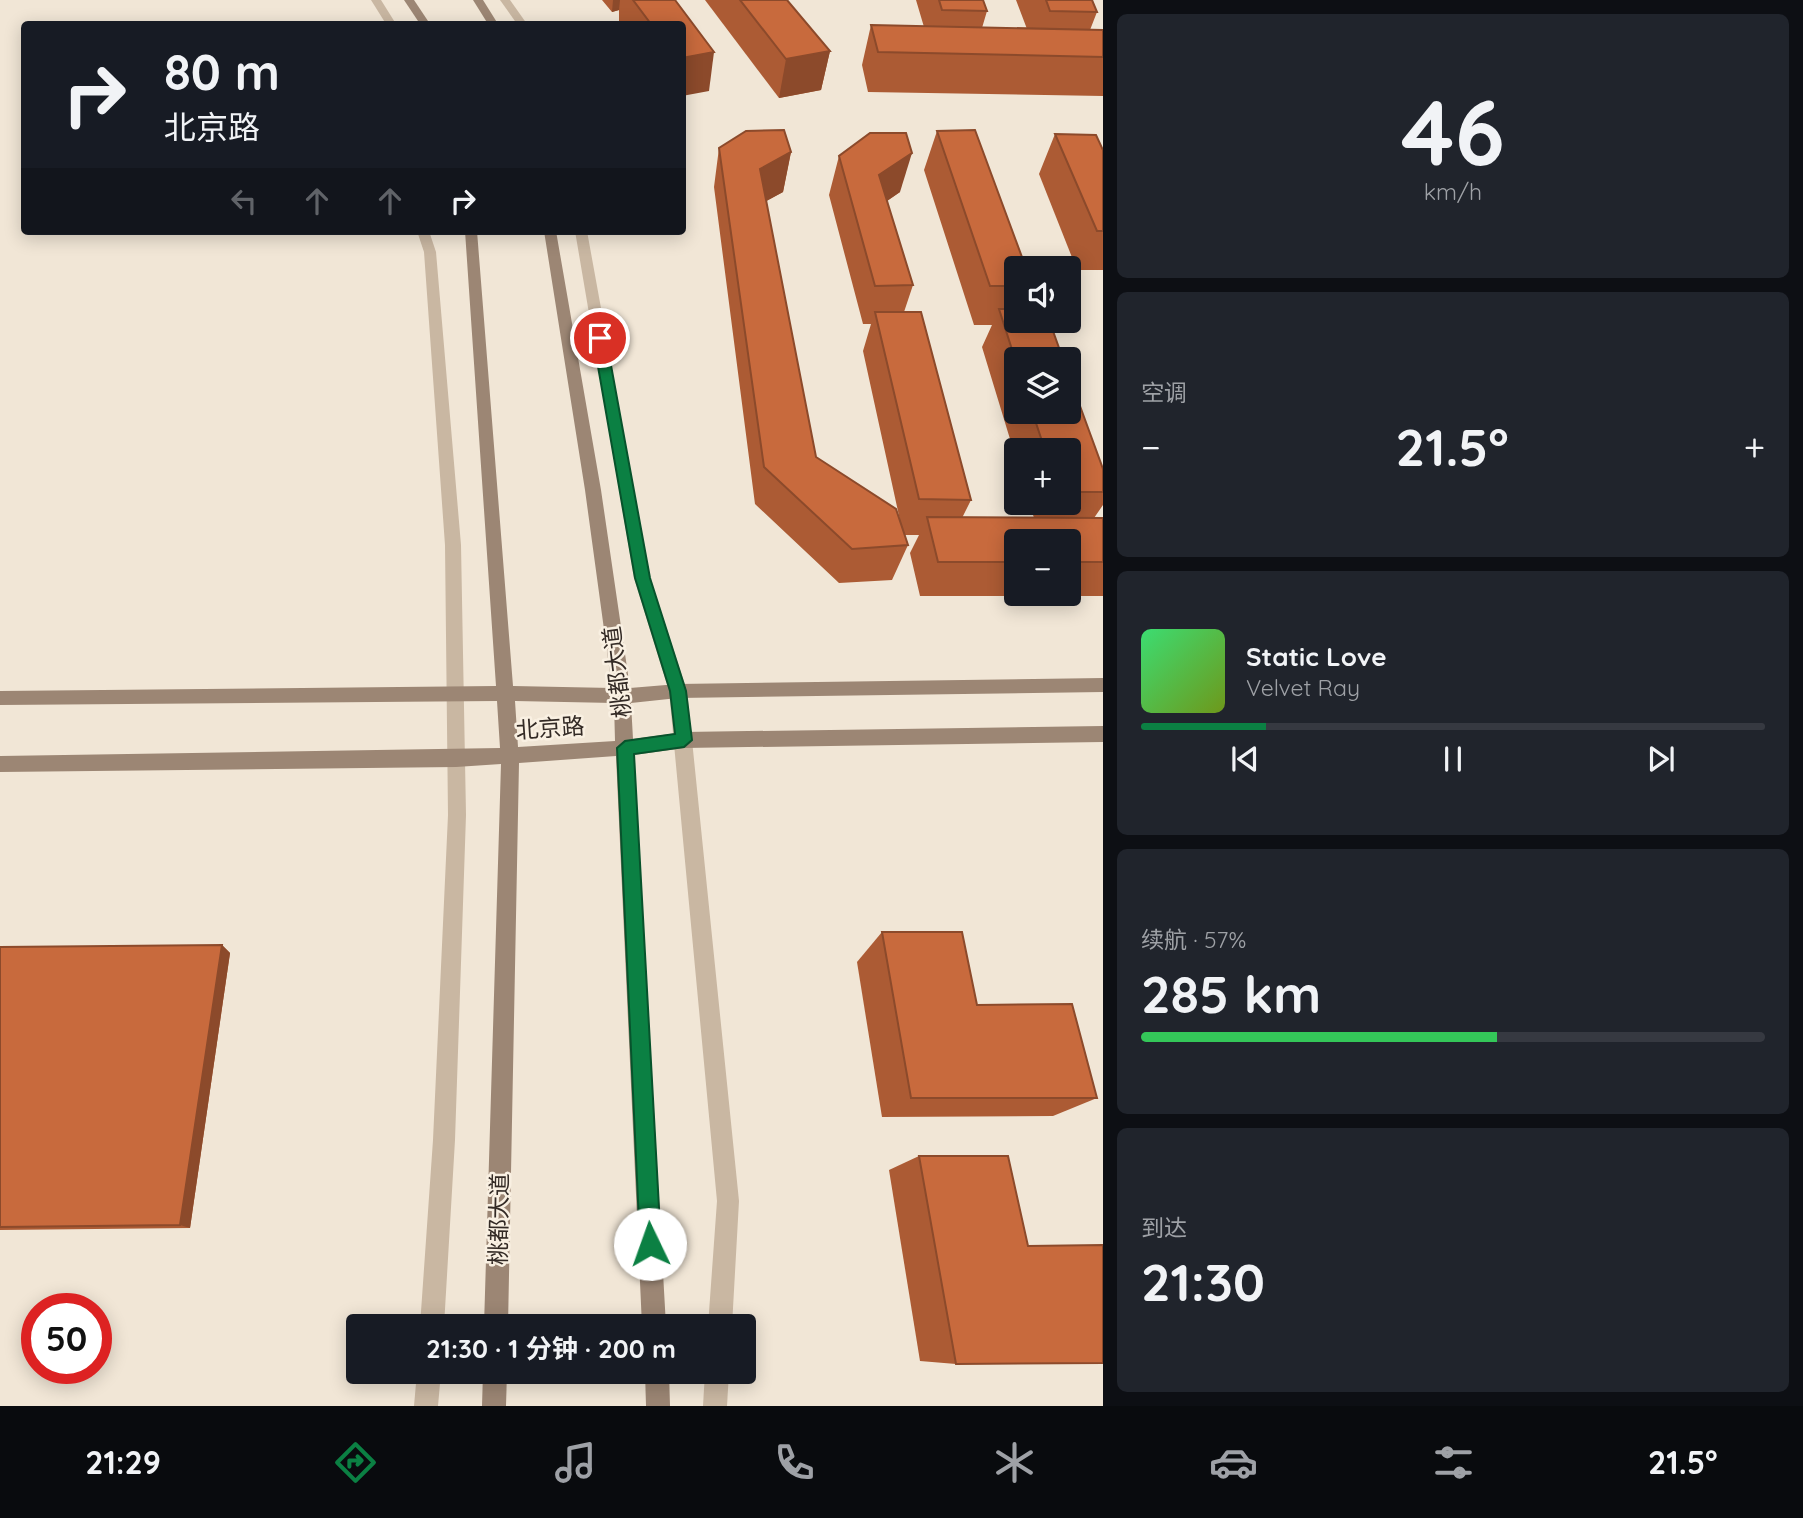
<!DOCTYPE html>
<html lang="zh">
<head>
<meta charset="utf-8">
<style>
	:root { --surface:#171b24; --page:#20242c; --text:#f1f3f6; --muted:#9ea1a6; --line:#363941; --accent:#0b8043 }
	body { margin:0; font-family:Quicksand,"Noto Sans SC",sans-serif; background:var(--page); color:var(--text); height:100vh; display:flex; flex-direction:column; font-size:26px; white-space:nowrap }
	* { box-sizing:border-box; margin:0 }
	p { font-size:23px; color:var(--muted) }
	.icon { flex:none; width:38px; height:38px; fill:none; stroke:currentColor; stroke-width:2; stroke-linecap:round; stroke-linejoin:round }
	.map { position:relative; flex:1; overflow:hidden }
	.drawer { display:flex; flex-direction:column; gap:14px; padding:14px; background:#0d0f14; width:700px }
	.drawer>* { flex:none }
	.banner { position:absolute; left:21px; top:21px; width:665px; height:214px; border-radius:7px; box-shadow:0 4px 18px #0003; background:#171b24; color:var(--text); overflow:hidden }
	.tools { position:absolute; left:1004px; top:256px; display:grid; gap:14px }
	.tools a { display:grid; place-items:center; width:77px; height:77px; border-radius:7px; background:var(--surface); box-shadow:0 4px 18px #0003; font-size:35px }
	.speed { position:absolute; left:21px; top:1293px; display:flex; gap:14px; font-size:35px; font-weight:700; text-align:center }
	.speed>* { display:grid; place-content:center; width:91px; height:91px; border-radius:50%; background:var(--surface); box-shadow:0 4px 18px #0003; line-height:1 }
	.speed .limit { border:10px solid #d22; background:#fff; color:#111 }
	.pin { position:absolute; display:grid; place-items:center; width:60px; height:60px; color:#fff; margin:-30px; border:4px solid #fff; border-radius:50%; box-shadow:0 2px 7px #0007 }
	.me { position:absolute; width:77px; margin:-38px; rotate:357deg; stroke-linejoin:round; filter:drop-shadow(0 0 5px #0008) }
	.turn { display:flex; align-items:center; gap:24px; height:147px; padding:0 28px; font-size:32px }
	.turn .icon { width:91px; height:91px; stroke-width:2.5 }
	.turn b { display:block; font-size:49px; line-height:60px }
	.lanes { display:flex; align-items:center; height:66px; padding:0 28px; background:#0003; justify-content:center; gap:35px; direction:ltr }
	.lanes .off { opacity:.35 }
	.big { font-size:52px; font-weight:700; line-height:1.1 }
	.drawer .card { flex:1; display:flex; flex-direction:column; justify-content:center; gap:10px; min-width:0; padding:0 24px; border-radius:10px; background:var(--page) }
	.drawer .dial { align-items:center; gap:0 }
	.dial b { font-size:91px; line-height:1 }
	.song { display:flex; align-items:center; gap:21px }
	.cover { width:84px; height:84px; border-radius:10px; background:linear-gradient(135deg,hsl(140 70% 55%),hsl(80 70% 35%)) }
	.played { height:7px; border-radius:4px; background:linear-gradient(90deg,var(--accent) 20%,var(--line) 20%) }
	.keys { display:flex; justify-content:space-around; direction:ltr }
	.heat { display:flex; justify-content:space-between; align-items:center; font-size:38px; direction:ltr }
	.charge { height:10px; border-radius:5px; background:linear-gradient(90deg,#34c759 57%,var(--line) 0) }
	.trip { position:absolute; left:346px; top:1314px; width:410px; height:70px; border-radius:7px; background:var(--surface); box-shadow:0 4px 18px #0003; font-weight:700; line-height:70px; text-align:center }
	.dock { display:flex; height:112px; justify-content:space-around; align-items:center; background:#090b0e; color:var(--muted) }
	.dock .icon { width:49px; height:49px }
	.dock .current { color:var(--accent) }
	.dock b { font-size:32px; color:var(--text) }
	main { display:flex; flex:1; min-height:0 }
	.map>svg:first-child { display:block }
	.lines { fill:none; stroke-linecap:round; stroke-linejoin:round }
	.street { fill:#c9b7a2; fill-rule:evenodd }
	.secondary { fill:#9c8674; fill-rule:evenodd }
	.wall { fill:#ac5b34; fill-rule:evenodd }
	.shaded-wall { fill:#8c4a2b }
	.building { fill:#c86a3d; stroke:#8c4a2b; stroke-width:2 }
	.route { fill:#0b8043; stroke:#07532c; stroke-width:2 }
	.labels { text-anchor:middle; stroke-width:5; stroke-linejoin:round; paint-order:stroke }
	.street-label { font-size:23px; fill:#332a25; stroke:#f9f0e2 }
</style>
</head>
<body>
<main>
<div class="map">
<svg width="1103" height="1406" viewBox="0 0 1103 1406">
	<rect width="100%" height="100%" fill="#f1e6d6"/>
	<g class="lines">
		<g class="street">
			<polygon points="371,0 381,0 396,24 386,24"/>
			<polygon points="500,0 510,0 527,24 517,24"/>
			<polygon points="417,231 429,231 436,252 461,545 466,815 455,1140 444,1326 420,1326 433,1140 448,815 445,545 424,252"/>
			<polygon points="575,231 587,231 650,578 687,691 739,1201 732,1326 708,1326 717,1201 669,691 634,578"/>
			<polygon points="417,1372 441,1372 438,1406 414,1406"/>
			<polygon points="705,1372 729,1372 727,1406 703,1406"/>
		</g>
		<g class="secondary">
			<polygon points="404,0 414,0 430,24 420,24"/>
			<polygon points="473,0 483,0 498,24 488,24"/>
			<path d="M465,231H477L513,686L612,688L585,490L544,231H556L601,490L630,688L678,684L1103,678V692L678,698L631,703L633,739L684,732L1103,726V742L684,748L634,755L666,1326H642L616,756L519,763L508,1326H484L501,764L456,767L0,772V756L500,748L497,701L0,705V691L496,686ZM515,701L614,703L615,741L518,747Z"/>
			<polygon points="483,1372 507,1372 506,1406 482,1406"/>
			<polygon points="645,1372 669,1372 670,1406 646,1406"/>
		</g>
	</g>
	<g class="wall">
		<polygon points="602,0 675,0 709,91 682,24 621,24 619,21 619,10 612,12"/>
		<polygon points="705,0 787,0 830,51 821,90 779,98"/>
		<polygon points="916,0 983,0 987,11 982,28 1027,29 1016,0 1092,0 1097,12 1090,30 1103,30 1103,96 868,92 862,65 871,25 924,27"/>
		<path d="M937,131L1017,268V411H1069L1103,469V505L1094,518H1103V596H920L910,553L919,535H904L908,545L892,580L839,583L755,504L714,187L719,148L791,152L783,192L766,201L816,457L901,525L863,351L871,324H863L829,195L839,156L900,192L887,201L913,285L904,312L971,500L962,518H1034L1029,502H1069V450H1017V462L982,347L992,325H974L924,170ZM1017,541H1069V593H1017Z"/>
		<polygon points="1055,134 1103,150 1103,270 1077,270 1039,174"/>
		<polygon points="882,932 977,1005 1097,1098 1053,1116 882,1117 857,962"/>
		<polygon points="222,945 230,953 190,1228 0,1230 0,947"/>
		<polygon points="919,1156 956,1364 920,1361 889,1170"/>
	</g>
	<g class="shaded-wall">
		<polygon points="613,0 620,0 619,10 612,12"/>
		<polygon points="830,51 821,90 779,98 786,59"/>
		<polygon points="714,52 709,91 682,96 682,58"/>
		<polygon points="791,152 783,192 752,209 760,169"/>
		<polygon points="912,153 900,192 868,214 879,175"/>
		<polygon points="222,945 230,953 190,1228 180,1225"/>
	</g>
	<g class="building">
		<polygon points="633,0 675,0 714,52 682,58 682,24 651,24"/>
		<polygon points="740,0 787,0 830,51 786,59"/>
		<polygon points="939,0 983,0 987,11 942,10"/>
		<polygon points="1046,0 1092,0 1097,12 1050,11"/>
		<polygon points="871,25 1103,30 1103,57 878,52"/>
		<polygon points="784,130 791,152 760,169 816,457 896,509 908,545 852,549 764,467 719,148 746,131"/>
		<polygon points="975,130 1026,268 1017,268 1017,286 990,286 937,131"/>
		<polygon points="870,133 906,133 912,153 879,175 913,285 875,286 839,156"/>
		<polygon points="1055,134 1096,135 1103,150 1103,231 1097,231"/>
		<polygon points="999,309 1017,309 1017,320 1049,320 1063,359 1017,359 1017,365"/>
		<polygon points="875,312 921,312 971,500 919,499"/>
		<polygon points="1069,376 1103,469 1103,492 1069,492 1069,450 1045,450 1032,411 1069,411"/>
		<polygon points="927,517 1103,518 1103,562 1069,562 1069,541 1017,541 1017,562 938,562"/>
		<polygon points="882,932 962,932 977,1005 1072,1004 1097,1098 911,1098"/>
		<polygon points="222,945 180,1225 0,1227 0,947"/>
		<polygon points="919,1156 1008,1156 1028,1246 1103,1245 1103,1363 956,1364"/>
	</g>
	<polygon class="route" points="600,333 606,338 650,578 686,691 692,740 684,747 634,754 661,1244 658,1251 650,1254 643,1251 640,1244 617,748 625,741 675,734 670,691 635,578 593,338"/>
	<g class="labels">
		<g class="street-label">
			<text transform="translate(617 672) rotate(-97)" y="8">桃都大道</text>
			<text transform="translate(550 728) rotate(-4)" y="8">北京路</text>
			<text transform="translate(499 1219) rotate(-89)" y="8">桃都大道</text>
		</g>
	</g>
</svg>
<div class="tools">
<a><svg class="icon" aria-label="sound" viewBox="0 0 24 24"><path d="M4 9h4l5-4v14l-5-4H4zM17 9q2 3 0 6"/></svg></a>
<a><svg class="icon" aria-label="layers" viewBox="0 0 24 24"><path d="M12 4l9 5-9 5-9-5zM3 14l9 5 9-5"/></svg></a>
<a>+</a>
<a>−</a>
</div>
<div class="speed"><div class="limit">50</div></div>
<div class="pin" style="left:600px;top:338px;background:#d93025"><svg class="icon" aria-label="arrive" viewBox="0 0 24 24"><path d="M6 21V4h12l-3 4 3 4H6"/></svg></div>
<svg class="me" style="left:650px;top:1244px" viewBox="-20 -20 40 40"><circle r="19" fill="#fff"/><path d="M0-13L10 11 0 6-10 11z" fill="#0b8043"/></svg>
<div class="trip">21:30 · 1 分钟 · 200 m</div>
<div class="banner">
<div class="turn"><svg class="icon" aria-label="right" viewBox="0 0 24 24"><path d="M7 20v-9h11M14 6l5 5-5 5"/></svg><div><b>80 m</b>北京路</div></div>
<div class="lanes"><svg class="icon off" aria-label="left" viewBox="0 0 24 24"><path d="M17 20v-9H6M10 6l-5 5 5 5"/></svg><svg class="icon off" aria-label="ahead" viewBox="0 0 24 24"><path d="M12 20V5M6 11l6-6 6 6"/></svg><svg class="icon off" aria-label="ahead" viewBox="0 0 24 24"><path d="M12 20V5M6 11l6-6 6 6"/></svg><svg class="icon" aria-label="right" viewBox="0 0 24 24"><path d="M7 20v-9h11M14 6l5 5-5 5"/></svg></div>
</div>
</div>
<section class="drawer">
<div class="card dial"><b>46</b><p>km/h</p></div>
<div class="card"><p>空调</p>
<div class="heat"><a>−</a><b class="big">21.5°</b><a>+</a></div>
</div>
<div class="card">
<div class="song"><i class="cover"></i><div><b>Static Love</b><p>Velvet Ray</p></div></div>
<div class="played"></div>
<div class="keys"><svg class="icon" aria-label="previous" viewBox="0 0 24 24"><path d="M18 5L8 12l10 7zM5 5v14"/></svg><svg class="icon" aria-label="pause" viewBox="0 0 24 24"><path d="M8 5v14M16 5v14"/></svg><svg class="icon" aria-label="next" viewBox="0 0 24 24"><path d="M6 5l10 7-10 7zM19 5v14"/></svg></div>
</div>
<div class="card"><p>续航 · 57%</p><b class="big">285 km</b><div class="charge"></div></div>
<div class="card"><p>到达</p><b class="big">21:30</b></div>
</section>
</main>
<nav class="dock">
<b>21:29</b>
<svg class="icon current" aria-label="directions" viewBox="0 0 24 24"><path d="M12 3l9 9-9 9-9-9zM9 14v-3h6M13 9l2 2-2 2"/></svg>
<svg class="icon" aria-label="music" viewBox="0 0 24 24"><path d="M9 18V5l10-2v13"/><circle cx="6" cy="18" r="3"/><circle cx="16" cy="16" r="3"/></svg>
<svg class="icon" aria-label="phone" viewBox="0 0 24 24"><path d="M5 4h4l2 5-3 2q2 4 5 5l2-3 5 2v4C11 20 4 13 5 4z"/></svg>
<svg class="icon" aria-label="climate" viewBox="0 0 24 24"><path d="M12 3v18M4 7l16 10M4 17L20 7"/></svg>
<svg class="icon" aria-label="car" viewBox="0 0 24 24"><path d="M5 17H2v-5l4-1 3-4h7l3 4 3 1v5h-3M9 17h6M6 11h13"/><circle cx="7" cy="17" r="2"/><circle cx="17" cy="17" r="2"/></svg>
<svg class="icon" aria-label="filters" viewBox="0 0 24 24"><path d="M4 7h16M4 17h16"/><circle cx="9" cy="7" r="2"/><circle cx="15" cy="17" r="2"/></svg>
<b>21.5°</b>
</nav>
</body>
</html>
